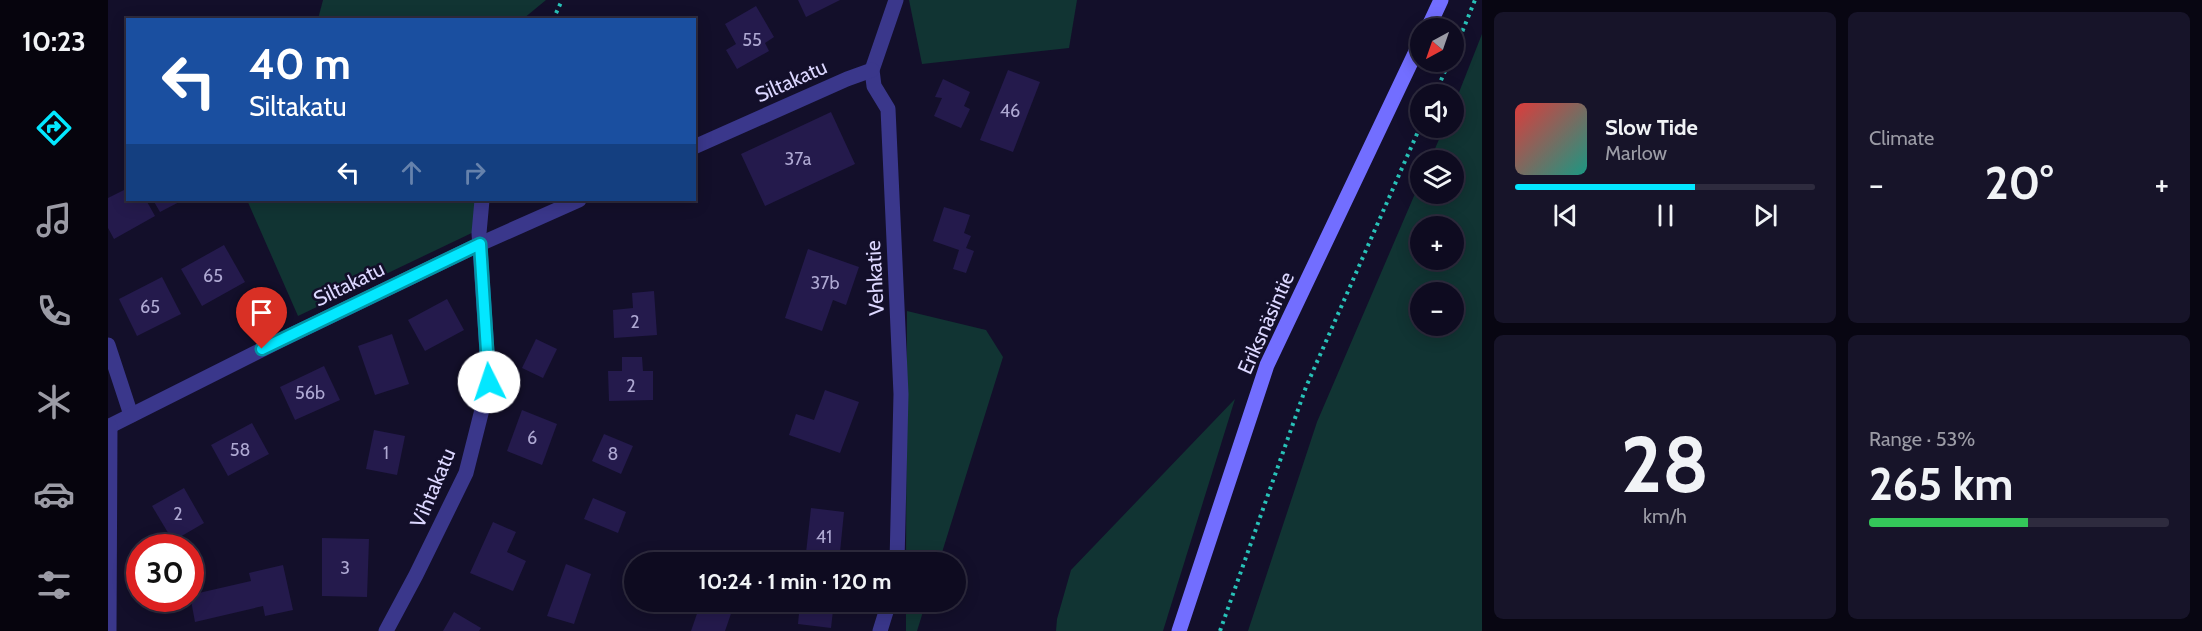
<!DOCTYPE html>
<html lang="en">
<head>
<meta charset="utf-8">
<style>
	:root { --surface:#0e0b20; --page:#171429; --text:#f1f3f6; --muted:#9b9ba5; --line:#2e2b3e; --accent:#03e7ff }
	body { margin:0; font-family:Cabin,sans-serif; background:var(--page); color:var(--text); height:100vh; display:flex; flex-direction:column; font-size:22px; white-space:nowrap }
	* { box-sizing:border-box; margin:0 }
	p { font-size:20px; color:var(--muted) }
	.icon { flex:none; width:33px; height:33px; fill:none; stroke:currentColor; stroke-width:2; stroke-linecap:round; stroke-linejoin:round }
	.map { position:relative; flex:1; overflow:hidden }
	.sheet { display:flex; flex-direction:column; gap:12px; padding:12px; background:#080612; width:720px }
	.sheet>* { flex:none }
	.top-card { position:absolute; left:18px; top:18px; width:570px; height:183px; border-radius:0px; box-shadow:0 3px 15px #0003,0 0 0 2px var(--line); background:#1a4fa0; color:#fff; overflow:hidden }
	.needle { width:39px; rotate:220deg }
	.tools { position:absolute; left:1302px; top:18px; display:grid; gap:12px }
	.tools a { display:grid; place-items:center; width:54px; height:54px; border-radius:50%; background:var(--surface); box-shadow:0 3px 15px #0003,0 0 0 2px var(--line); font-size:30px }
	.speed { position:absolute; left:18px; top:534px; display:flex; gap:12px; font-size:30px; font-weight:700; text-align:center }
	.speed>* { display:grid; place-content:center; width:78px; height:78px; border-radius:50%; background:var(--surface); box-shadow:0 3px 15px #0003,0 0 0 2px var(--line); line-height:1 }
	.speed .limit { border:9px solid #d22; background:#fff; color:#111 }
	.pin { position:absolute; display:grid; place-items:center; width:51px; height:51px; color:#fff; margin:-62px -26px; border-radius:50% 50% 50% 0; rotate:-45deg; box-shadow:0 0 6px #0007 }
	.pin .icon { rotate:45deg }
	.me { position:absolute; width:66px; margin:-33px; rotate:356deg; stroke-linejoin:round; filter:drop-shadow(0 0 4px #0008) }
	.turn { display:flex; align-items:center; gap:21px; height:126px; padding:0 24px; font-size:27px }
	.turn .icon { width:78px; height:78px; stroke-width:2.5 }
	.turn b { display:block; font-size:42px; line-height:51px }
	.lanes { display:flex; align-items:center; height:57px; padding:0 24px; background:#0003; justify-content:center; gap:30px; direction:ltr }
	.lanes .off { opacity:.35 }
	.big { font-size:45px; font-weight:800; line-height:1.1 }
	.sheet .tile { flex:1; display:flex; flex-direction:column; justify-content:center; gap:9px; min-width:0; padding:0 21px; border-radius:9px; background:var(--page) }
	.sheet .dial { align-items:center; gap:0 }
	.dial b { font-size:78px; line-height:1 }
	.song { display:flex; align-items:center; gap:18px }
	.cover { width:72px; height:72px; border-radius:9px; background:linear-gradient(135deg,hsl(0 70% 55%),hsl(170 70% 35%)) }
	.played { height:6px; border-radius:3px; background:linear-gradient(90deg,var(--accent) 60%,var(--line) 60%) }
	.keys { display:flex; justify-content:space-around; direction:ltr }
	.heat { display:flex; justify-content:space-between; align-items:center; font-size:33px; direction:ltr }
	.charge { height:9px; border-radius:4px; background:linear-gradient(90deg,#34c759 53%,var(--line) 0) }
	.sheet .tiles { flex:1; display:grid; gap:12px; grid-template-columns:repeat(2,1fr) }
	.trip { position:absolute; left:516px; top:552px; width:342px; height:60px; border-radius:30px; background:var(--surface); box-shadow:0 3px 15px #0003,0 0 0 2px var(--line); font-weight:800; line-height:60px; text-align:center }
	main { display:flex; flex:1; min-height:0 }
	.tabs { display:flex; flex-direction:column; width:108px; justify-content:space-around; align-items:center; background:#06040d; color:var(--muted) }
	.tabs .icon { width:42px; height:42px }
	.tabs .on { color:var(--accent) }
	.tabs b { font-size:27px; color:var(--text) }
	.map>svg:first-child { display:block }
	.green { fill:#113433; fill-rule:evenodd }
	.building { fill:#241a4c }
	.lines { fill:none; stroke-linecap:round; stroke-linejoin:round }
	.path { stroke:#28c2b8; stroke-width:4; stroke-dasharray:3 4.5; stroke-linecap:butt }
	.street { stroke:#3a378b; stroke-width:15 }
	.secondary { stroke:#726eff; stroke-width:15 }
	.route-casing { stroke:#0296a6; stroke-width:15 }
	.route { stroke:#03e7ff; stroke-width:10 }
	.labels { text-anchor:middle; stroke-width:5; stroke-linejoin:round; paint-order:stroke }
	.number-label { font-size:18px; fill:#aea8d2 }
	.street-label { font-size:21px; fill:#dcd7ff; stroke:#130f2a }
</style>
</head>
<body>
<main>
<nav class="tabs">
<b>10:23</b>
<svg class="icon on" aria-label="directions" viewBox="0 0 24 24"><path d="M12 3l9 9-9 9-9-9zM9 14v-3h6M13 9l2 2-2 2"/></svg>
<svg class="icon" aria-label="music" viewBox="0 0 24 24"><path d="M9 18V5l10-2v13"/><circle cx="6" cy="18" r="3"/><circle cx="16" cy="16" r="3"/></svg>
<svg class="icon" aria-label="phone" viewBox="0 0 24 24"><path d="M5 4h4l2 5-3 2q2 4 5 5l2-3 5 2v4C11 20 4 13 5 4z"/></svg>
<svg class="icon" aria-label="climate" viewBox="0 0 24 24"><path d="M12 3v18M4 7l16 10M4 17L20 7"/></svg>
<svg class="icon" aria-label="car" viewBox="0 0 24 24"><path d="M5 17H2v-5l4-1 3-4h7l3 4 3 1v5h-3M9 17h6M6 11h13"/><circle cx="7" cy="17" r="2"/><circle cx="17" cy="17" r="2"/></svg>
<svg class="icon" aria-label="filters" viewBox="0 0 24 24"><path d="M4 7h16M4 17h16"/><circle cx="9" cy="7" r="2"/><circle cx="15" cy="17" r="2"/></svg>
</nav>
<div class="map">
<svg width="1374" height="631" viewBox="0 0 1374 631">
	<rect width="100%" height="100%" fill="#130f2a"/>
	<g class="green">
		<polygon points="215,0 438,0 415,19 210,19"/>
		<polygon points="801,0 969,0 961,48 814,64"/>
		<path d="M1374,34V631H1140L1209,422L1312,182V194H1346V160H1322L1336,128H1346V105ZM1346,226V260H1312V226ZM1346,292V326H1312V292Z"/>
		<polygon points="139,200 372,200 370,230 190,316"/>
		<polygon points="799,311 878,330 895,357 831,562 798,562"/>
		<polygon points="1127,399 1055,631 948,631 949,619 963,570"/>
		<polygon points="798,602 818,602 809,631 798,631"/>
	</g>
	<g class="building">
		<polygon points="690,0 732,0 698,17"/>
		<polygon points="648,6 666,37 657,43 661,51 629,69 618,50 628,44 617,24"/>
		<polygon points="900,70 932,82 905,152 872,140"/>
		<polygon points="835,79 862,92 856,106 862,109 853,128 826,116 834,98 827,97"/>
		<polygon points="723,112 747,164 657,206 633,154"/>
		<polygon points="20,188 20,200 38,200 47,216 6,239 0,228 0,198"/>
		<polygon points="45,200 75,200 52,212"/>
		<polygon points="836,207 862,215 856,233 863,236 858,248 866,251 858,273 845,269 851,250 825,241"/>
		<polygon points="116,245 137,282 94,306 73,269"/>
		<polygon points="700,249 751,267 738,305 725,300 714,331 677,318"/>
		<polygon points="54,277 73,314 29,336 11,299"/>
		<polygon points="546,291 549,335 506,338 505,310 525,308 524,293"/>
		<polygon points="339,299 356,330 317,351 300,320"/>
		<polygon points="284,334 301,384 267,395 250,346"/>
		<polygon points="428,339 449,349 435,378 414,368"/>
		<polygon points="514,357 534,357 535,371 545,371 545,400 501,401 500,371 514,371"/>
		<polygon points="216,366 232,400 187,420 172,387"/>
		<polygon points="717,390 751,402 732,453 681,435 688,414 706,420"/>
		<polygon points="414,410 449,424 434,465 399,451"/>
		<polygon points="144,423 161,454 120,476 103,445"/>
		<polygon points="266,430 297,436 289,475 258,469"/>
		<polygon points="496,434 525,446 513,474 484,461"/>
		<polygon points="76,488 96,523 65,541 44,506"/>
		<polygon points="485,498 518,512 510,533 476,519"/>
		<polygon points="703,508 736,512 731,562 697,562"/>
		<polygon points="385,522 408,532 399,552 418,561 405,591 362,573"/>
		<polygon points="214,538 261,539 259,597 214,596"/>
		<polygon points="458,564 483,574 466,624 439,616"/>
		<polygon points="175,565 185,610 157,616 155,606 87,622 82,595 143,581 141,573"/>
		<polygon points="593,602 627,602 617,631 583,631"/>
		<polygon points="692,602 726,602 723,628 690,624"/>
		<polygon points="346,612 373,628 371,631 335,631"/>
	</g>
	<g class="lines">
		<g class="path">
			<polyline points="445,20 454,0"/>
			<polyline points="1346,52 1367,0"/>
			<polyline points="1327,94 1341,62"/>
			<polyline points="1112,631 1198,387 1312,127"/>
		</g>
		<g class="street">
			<polyline points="788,0 764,70 766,86 780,109 793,394 789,562"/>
			<polyline points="586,147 739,79 764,70"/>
			<polyline points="0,345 23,415"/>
			<polyline points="0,427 173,340 372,244 471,200"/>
			<polyline points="1,631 2,426"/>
			<polyline points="278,631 308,575 358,473 381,382 371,233 374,200"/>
			<polyline points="772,631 781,602"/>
		</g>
		<g class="secondary">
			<polyline points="1320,28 1333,0"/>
			<polyline points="1071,631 1159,365 1312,43"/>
		</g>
	</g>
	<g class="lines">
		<g class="route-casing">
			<polyline id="route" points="154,349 372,244 381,382"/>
		</g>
		<use href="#route" class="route"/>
	</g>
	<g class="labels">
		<g class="number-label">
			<text x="644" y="46">55</text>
			<text x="902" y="117">46</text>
			<text x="690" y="165">37a</text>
			<text x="105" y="282">65</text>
			<text x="717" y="289">37b</text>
			<text x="42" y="313">65</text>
			<text x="527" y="328">2</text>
			<text x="523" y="392">2</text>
			<text x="202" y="399">56b</text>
			<text x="424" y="444">6</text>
			<text x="132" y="456">58</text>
			<text x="278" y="459">1</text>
			<text x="505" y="460">8</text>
			<text x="70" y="520">2</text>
			<text x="716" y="543">41</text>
			<text x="237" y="574">3</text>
		</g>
		<g class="street-label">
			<text transform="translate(683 81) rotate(-24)" y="7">Siltakatu</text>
			<text transform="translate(767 278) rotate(-93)" y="7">Vehkatie</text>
			<text transform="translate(241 284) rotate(-26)" y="7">Siltakatu</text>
			<text transform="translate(1158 323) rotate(-66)" y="7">Eriksnäsintie</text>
			<text transform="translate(325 488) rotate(-67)" y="7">Vihtakatu</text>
		</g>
	</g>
</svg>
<div class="tools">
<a><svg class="needle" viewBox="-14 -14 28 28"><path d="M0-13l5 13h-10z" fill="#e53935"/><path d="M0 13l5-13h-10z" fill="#9b9ba5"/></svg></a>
<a><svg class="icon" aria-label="sound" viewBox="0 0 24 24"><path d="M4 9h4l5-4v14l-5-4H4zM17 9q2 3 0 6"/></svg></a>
<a><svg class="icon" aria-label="layers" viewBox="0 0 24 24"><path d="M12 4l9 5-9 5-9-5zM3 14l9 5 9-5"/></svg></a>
<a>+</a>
<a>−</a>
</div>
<div class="speed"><div class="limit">30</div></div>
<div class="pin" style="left:154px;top:349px;background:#d93025"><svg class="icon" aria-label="arrive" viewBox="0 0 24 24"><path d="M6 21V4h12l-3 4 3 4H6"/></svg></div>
<svg class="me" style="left:381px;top:382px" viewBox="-20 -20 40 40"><circle r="19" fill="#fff"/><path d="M0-13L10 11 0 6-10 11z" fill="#03e7ff"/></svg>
<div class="trip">10:24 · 1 min · 120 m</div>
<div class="top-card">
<div class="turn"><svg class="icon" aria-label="left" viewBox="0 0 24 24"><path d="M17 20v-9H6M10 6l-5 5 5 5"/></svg><div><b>40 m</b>Siltakatu</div></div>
<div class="lanes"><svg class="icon" aria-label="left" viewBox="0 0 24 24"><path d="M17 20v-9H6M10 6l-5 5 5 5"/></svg><svg class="icon off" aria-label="ahead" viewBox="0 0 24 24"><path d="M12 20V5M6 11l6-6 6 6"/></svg><svg class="icon off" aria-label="right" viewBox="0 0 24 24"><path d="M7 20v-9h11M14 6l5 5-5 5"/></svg></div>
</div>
</div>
<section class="sheet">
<div class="tiles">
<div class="tile">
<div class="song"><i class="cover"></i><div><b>Slow Tide</b><p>Marlow</p></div></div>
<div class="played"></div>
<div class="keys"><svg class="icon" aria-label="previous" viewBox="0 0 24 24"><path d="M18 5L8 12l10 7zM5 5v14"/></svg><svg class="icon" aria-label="pause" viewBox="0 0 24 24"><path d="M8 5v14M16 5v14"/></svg><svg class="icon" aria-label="next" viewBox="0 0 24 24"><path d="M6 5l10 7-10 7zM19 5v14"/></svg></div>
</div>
<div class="tile"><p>Climate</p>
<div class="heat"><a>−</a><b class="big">20°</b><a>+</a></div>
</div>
<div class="tile dial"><b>28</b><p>km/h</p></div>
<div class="tile"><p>Range · 53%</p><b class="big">265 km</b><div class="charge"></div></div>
</div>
</section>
</main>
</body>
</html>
